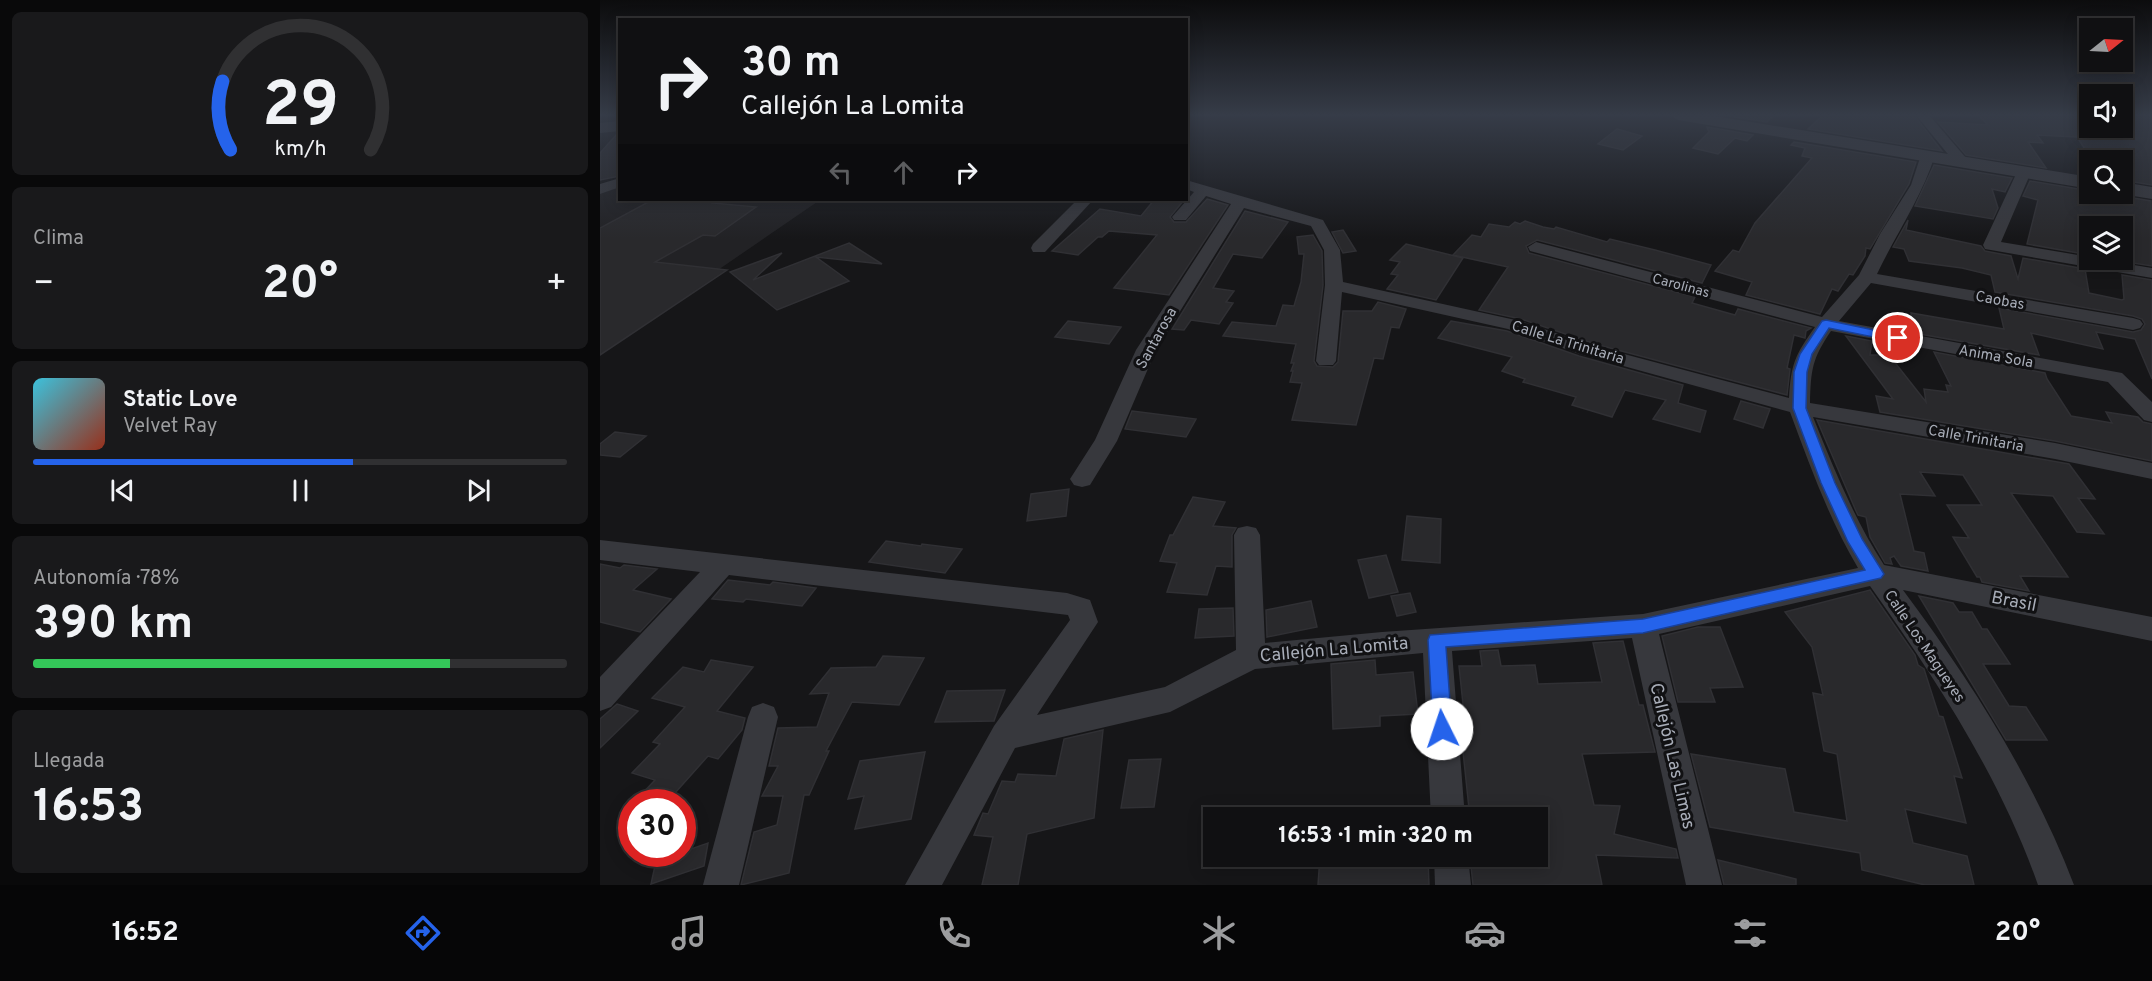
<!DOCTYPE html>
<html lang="es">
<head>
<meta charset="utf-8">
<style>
	:root { --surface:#101012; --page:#19191b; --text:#f1f3f6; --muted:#9c9d9f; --line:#303032; --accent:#2563eb }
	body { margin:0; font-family:Overpass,sans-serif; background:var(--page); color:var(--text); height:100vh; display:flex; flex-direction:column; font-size:22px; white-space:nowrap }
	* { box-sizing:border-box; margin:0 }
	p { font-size:20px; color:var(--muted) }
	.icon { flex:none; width:33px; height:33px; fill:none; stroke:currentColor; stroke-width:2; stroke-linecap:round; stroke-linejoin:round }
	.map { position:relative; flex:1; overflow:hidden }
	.sheet { display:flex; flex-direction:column; gap:12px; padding:12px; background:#09090a; width:600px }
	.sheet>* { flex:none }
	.guide { position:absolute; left:18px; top:18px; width:570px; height:183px; border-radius:0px; box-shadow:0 3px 15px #0003,0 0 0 2px var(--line); background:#101012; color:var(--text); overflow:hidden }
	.needle { width:39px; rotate:72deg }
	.buttons { position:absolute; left:1479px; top:18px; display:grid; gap:12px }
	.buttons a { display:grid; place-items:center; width:54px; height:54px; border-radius:0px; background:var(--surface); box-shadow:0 3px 15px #0003,0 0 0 2px var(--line); font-size:30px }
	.speed { position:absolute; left:18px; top:789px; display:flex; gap:12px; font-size:30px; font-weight:700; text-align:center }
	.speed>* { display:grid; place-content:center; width:78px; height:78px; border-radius:50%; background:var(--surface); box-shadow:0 3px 15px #0003,0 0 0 2px var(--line); line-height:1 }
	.speed .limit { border:9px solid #d22; background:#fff; color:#111 }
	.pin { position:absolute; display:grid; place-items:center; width:51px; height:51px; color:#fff; margin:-26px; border:3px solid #fff; border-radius:50%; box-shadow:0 2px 6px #0007 }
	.me { position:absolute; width:66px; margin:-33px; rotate:356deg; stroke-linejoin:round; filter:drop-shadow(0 0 4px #0008) }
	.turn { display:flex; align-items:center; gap:21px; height:126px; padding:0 24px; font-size:27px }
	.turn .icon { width:78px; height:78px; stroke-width:2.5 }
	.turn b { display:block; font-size:42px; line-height:51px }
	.lanes { display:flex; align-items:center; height:57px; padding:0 24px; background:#0003; justify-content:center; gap:30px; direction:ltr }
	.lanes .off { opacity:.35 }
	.big { font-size:45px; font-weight:700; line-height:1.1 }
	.sheet .tile { flex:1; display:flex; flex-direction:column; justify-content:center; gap:9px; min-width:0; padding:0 21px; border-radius:9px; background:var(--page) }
	.sheet .dial { align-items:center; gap:0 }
	.dial svg { height:156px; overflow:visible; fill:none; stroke:var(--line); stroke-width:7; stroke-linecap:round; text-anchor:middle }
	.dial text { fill:var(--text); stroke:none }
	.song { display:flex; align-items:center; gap:18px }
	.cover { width:72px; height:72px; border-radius:9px; background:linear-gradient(135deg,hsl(190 70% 55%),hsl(10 70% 35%)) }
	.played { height:6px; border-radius:3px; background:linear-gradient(90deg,var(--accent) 60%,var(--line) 60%) }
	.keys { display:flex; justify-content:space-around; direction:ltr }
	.heat { display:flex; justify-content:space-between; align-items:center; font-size:33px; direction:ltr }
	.charge { height:9px; border-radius:4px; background:linear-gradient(90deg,#34c759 78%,var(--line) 0) }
	.trip { position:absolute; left:603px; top:807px; width:345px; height:60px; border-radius:0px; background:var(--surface); box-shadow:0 3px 15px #0003,0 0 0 2px var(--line); font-weight:700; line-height:60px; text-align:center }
	.tabs { display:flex; height:96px; justify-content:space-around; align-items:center; background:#060607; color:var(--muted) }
	.tabs .icon { width:42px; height:42px }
	.tabs .current { color:var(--accent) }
	.tabs b { font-size:27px; color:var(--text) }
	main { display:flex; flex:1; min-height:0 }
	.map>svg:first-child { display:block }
	.built { fill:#222225 }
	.building { fill:#29292c; stroke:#303034; stroke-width:1.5 }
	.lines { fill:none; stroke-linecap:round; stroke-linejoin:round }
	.minor { fill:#37383d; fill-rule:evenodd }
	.tertiary { fill:#37383d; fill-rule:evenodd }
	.route { fill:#2563eb; stroke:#184099; stroke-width:1.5 }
	.labels { text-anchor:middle; stroke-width:6; stroke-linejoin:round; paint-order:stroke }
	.far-street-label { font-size:14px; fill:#a8adb8; stroke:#111113 }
	.street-label { font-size:15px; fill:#a8adb8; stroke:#111113 }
	.near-street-label { font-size:18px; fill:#a8adb8; stroke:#111113 }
</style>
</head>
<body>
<main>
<section class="sheet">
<div class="tile dial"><svg viewBox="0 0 100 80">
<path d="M14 69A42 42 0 1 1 86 69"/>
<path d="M14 69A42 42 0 0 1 10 34" stroke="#2563eb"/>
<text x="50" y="56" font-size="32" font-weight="700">29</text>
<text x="50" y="72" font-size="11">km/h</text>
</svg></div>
<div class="tile"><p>Clima</p>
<div class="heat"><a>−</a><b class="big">20°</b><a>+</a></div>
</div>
<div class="tile">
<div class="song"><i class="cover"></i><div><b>Static Love</b><p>Velvet Ray</p></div></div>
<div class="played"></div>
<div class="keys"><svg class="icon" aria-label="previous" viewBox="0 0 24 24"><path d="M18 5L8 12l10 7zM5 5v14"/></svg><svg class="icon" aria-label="pause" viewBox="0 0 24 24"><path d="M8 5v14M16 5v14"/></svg><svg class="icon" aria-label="next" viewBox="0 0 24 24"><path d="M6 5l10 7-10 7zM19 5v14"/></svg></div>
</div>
<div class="tile"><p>Autonomía · 78%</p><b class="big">390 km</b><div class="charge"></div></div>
<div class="tile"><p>Llegada</p><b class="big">16:53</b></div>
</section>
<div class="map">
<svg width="1552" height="885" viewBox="0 0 1552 885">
	<rect width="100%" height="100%" fill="#161618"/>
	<polygon class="built" points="19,185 20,200 220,200 0,351 0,191"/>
	<g class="building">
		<polygon points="1122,115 1174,115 1167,122"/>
		<polygon points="1223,115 1314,115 1342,151 1208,129"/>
		<polygon points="1378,115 1490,115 1490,128 1522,128 1522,115 1552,115 1552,185 1522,180 1522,160 1492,160 1477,137 1437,135 1443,143 1428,142 1446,168 1366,155 1338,122 1388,125"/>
		<polygon points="1107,127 1153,135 1147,141 1135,138 1118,154 1093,148 1109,132"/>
		<polygon points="1017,129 1042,136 1023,150 998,144"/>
		<polygon points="20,133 20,176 0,180 0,153 17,134"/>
		<polygon points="1194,142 1316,162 1309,184 1270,249 1266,248 1265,256 1253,275 1249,274 1238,291 1232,289 1220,314 1146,295 1152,282 1115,271 1133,250 1139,252 1155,223 1212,158 1202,156 1205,148 1191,145"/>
		<polygon points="1334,165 1412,178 1405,192 1392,189 1398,208 1393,219 1315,206"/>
		<polygon points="1430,181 1490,191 1490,194 1519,194 1521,196 1551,201 1552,266 1521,261 1522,226 1490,226 1490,255 1427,244 1438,200 1423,196"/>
		<polygon points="607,199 628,205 569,295 514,288 557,235 509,231 502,237 498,237 478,255 452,251 500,209 541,216 554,200 584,200 570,217 574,222 586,222"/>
		<polygon points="52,200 119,200 113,203 156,207 115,236 103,235 55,262 127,270 0,355 0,228"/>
		<polygon points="645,211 688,222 662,258 633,254 613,288 634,291 626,302 633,303 619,324 591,320 584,330 572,329"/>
		<polygon points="1308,220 1306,230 1381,246 1385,251 1411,256 1418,279 1423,258 1485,269 1489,293 1522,300 1524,299 1522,275 1552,280 1552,379 1535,339 1496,332 1503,349 1431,333 1439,355 1314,333 1311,313 1404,329 1399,308 1533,332 1541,330 1545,324 1542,319 1533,316 1395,292 1391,275 1362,268 1309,261 1304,249 1293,247"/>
		<polygon points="925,221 943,227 954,229 956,227 1007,242 1010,239 1055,250 1111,265 1102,283 937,240 926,246 929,253 1095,297 1092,303 1135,315 1138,309 1211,328 1206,331 1205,338 1194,335 1187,368 1190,369 1187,395 995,344 921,319 879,310 908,267 853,255 872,235 881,237 889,224 909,227 915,222 920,224"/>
		<polygon points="743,230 756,251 743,253 732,232"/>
		<polygon points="713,235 722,251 723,285 714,361 717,366 733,367 738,362 743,311 772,311 778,302 806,309 799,328 791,327 783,359 774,358 756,425 692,420 702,383 690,382 693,371 691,371 694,363 691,363 696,344 623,336 632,322 676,326 683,305 694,306 701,282 704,254 699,254 697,237"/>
		<polygon points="249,243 282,264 216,257 249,281 177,310 130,272 182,253 153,280"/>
		<polygon points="806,244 863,258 836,300 787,289 798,275 791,274 800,262 790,260"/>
		<polygon points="468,321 521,327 509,344 455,337"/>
		<polygon points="851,321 907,331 979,356 1083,385 1078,403 1106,411 1100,432 1053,419 1066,400 1025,390 1012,417 972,405 976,397 923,382 925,379 902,371 912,357 838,338"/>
		<polygon points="1246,336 1272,341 1270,355 1289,355 1326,402 1324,389 1348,392 1346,385 1351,386 1334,352 1445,373 1447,379 1471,416 1512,423 1506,412 1538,417 1543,422 1552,424 1552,461 1455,441 1280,412 1276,396 1293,399"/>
		<polygon points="1141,401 1170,409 1163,428 1134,419"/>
		<polygon points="532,411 596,419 586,437 525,429"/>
		<polygon points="1217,420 1469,464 1495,499 1478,498 1504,534 1477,532 1453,496 1411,493 1468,577 1420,576 1429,591 1382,582 1380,577 1377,577 1353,537 1369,538 1347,505 1382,505 1363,475 1320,472 1335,496 1300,494 1314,551 1324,553 1328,571 1301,566 1294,556 1290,558 1292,564 1285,563 1270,537 1266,517 1258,515 1256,511"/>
		<polygon points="15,432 46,436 20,457 0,455 0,444"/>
		<polygon points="469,489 466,516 427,521 431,494"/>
		<polygon points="593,497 625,502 613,526 636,528 632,535 632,567 616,566 607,595 567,592 577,563 560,561 570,535 573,535"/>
		<polygon points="807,516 841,519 840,563 802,560"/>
		<polygon points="286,541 321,546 322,544 362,549 345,573 269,562"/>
		<polygon points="786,555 798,592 769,598 758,560"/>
		<polygon points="0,564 20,568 24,565 57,569 33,590 71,599 40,632 0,622"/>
		<polygon points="128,580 170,585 173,582 216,588 202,606 146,599 143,602 112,599"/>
		<polygon points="1270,590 1315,655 1318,665 1324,669 1339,716 1343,717 1362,778 1354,776 1366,823 1305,809 1313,843 1367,856 1374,885 1325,885 1262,870 1260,853 1110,827 1091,754 1185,769 1194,812 1247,821 1237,754 1224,751 1213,693 1223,695 1212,647 1185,612"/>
		<polygon points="810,593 816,612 797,616 791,596"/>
		<polygon points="1319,596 1353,603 1359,612 1372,612 1382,629 1387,629 1410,664 1383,664 1409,706 1426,707 1447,740 1406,740"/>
		<polygon points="711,601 717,627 667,637 666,610"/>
		<polygon points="633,608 634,636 595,638 599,609"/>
		<polygon points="1098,627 1120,627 1143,687 1110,688 1115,702 1078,702 1062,636"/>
		<polygon points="1023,641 1039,705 1043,705 1055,752 982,754 994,805 1020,806 1014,834 1076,849 1078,858 996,855 1002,885 873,885 870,856 938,856 938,818 870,818 862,742 867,742 859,666 882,666 880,651 898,650 901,666 935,665 938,684 1002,682 993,643"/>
		<polygon points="283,656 324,658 299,705 252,702 226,751 229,751 209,795 204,795 189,873 141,885 154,832 177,825 183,796 162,796 178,766 169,766 178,728 217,727 229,693 210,694 231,668 276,667"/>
		<polygon points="111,660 153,667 117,711 145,718 142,730 118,759 108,756 67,802 42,794 55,780 32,773 60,744 53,742 85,707 52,698 83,667 104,672"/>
		<polygon points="775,660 776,675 813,672 818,714 780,716 780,726 733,729 731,664"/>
		<polygon points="405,690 394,721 335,722 347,691"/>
		<polygon points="17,704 38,711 0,748 0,719"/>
		<polygon points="503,730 494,818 427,834 418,885 382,885 393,837 374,835 383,813 388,814 402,781 415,782 418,774 456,776 464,739"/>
		<polygon points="325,752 311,819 255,829 264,796 248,799 260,761"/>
		<polygon points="561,759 554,807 521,808 529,760"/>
		<polygon points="108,843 104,866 51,884 56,861"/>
		<polygon points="720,856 828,857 829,885 718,885"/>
		<polygon points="1118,860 1196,879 1196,885 1124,885"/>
	</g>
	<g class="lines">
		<g class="minor">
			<polygon points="1316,115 1329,115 1366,158 1368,161 1366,164 1356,164"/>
			<path d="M1328,151L1335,155C1322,197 1296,234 1277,274L1533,318L1540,320L1543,324L1540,328L1533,330L1271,283L1239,321L1522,373L1552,402V422L1544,420L1508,382L1231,331C1212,359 1211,369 1210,403L1455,443L1552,463V479L1455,459L1213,417C1234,469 1254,519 1284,565L1552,617V641L1303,590C1371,681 1433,778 1474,885H1438C1400,777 1336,679 1270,586L1059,634L1122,885H1086L1032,638L852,651L865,818H831L823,653L655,669L570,712L415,748L342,885H305L394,726L470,620L468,615L129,575L11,707L0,711V677L100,572L0,560V540L467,593L490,600L498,622L437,715L565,687L636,650L634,535L638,528L647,526L656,528L660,535L665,643L782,632L1043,614L1258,568C1229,519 1210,466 1190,412L980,354L908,329L742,292L736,361L733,365H719L716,361L725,285L724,250L711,226L644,208L556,350L517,441L490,485L482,487L474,485L470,479L495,440L536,350L631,204L606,196L586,220H574L572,217L594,192L586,189V180L723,220L740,250L743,282L920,321L994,346L1189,398C1191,364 1195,355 1215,327L930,251L928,247L936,242L1222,317L1259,275L1280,234L1311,185L1321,155Z"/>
			<polygon points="1424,168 1431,172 1401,242 1490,257 1490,260 1504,260 1552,268 1552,278 1385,249 1383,245 1417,172"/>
			<polygon points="20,178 20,187 0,194 0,184"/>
			<polygon points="477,200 493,200 445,252 433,252 431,248 433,244"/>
			<polygon points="163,703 174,707 178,717 139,885 103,885 148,717 152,707"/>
			<polygon points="834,856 868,856 871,885 835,885"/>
		</g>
		<g class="tertiary">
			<polygon points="1070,115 1108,115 1490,177 1490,189 1078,120"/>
			<polygon points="20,121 20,131 0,133 0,123"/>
			<polygon points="1522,182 1552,187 1552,199 1521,194"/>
		</g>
	</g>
	<linearGradient id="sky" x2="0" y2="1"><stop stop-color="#0c0c0d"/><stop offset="0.48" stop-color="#363c48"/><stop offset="1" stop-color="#363c48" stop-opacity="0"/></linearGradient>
	<rect width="1552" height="239" fill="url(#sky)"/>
	<polygon class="route" points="1226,320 1298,335 1304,338 1298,342 1229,328 1212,354 1207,372 1206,408 1235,483 1262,539 1284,574 1281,578 1043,633 846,647 852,729 849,735 842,738 836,735 833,729 828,640 830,635 1043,619 1265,570 1248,542 1221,483 1193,408 1194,372 1200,354 1222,321"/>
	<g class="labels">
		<g class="far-street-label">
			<text transform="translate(1081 285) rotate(15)" y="5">Carolinas</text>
		</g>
		<g class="street-label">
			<text transform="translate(1400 300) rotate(10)" y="5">Caobas</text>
			<text transform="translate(556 338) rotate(-61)" y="5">Santarosa</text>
			<text transform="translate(968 342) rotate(17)" y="5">Calle La Trinitaria</text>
			<text transform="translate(1396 356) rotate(10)" y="5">Anima Sola</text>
			<text transform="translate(1376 438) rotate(10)" y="5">Calle Trinitaria</text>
			<text transform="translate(1325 646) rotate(56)" y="5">Calle Los Magueyes</text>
		</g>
		<g class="near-street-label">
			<text transform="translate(1414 601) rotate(11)" y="6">Brasil</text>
			<text transform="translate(734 649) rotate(-5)" y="6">Callejón La Lomita</text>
			<text transform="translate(1073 756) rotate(77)" y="6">Callejón Las Limas</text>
		</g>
	</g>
</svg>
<div class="buttons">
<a><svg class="needle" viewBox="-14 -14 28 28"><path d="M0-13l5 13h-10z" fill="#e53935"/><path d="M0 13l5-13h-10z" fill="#9c9d9f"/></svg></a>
<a><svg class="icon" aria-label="sound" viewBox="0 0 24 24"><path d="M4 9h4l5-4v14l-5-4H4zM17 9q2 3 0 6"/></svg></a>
<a><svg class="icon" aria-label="search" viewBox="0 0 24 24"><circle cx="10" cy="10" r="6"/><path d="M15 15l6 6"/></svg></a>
<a><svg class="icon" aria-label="layers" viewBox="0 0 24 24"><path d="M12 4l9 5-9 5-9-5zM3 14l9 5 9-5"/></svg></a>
</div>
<div class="speed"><div class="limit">30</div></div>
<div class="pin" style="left:1298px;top:338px;background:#d93025"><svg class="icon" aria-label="arrive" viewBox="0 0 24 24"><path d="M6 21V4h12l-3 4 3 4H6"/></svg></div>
<svg class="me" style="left:842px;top:729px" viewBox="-20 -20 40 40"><circle r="19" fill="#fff"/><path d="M0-13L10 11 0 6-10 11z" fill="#2563eb"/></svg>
<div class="trip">16:53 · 1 min · 320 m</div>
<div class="guide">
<div class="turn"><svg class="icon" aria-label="right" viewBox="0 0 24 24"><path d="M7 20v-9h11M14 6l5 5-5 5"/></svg><div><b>30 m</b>Callejón La Lomita</div></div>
<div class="lanes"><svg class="icon off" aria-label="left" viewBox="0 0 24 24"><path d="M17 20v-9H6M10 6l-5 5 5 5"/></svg><svg class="icon off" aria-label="ahead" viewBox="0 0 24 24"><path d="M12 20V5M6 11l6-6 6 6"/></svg><svg class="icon" aria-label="right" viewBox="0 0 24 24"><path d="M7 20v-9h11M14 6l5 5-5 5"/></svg></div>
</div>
</div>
</main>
<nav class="tabs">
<b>16:52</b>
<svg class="icon current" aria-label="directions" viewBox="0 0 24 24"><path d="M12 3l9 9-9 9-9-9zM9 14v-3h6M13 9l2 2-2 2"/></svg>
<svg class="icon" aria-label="music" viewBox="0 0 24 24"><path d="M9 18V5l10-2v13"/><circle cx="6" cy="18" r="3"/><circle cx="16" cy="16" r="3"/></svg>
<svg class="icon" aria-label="phone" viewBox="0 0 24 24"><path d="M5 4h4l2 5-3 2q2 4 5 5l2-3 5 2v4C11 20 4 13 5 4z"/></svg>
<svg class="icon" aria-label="climate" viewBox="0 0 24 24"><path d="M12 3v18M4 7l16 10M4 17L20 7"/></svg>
<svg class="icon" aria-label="car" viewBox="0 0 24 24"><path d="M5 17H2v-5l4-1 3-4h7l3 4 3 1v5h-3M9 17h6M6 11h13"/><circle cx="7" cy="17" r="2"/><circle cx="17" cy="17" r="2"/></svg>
<svg class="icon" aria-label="filters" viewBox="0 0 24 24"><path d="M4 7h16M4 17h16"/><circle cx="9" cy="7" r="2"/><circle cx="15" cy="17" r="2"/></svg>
<b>20°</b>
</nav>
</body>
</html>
